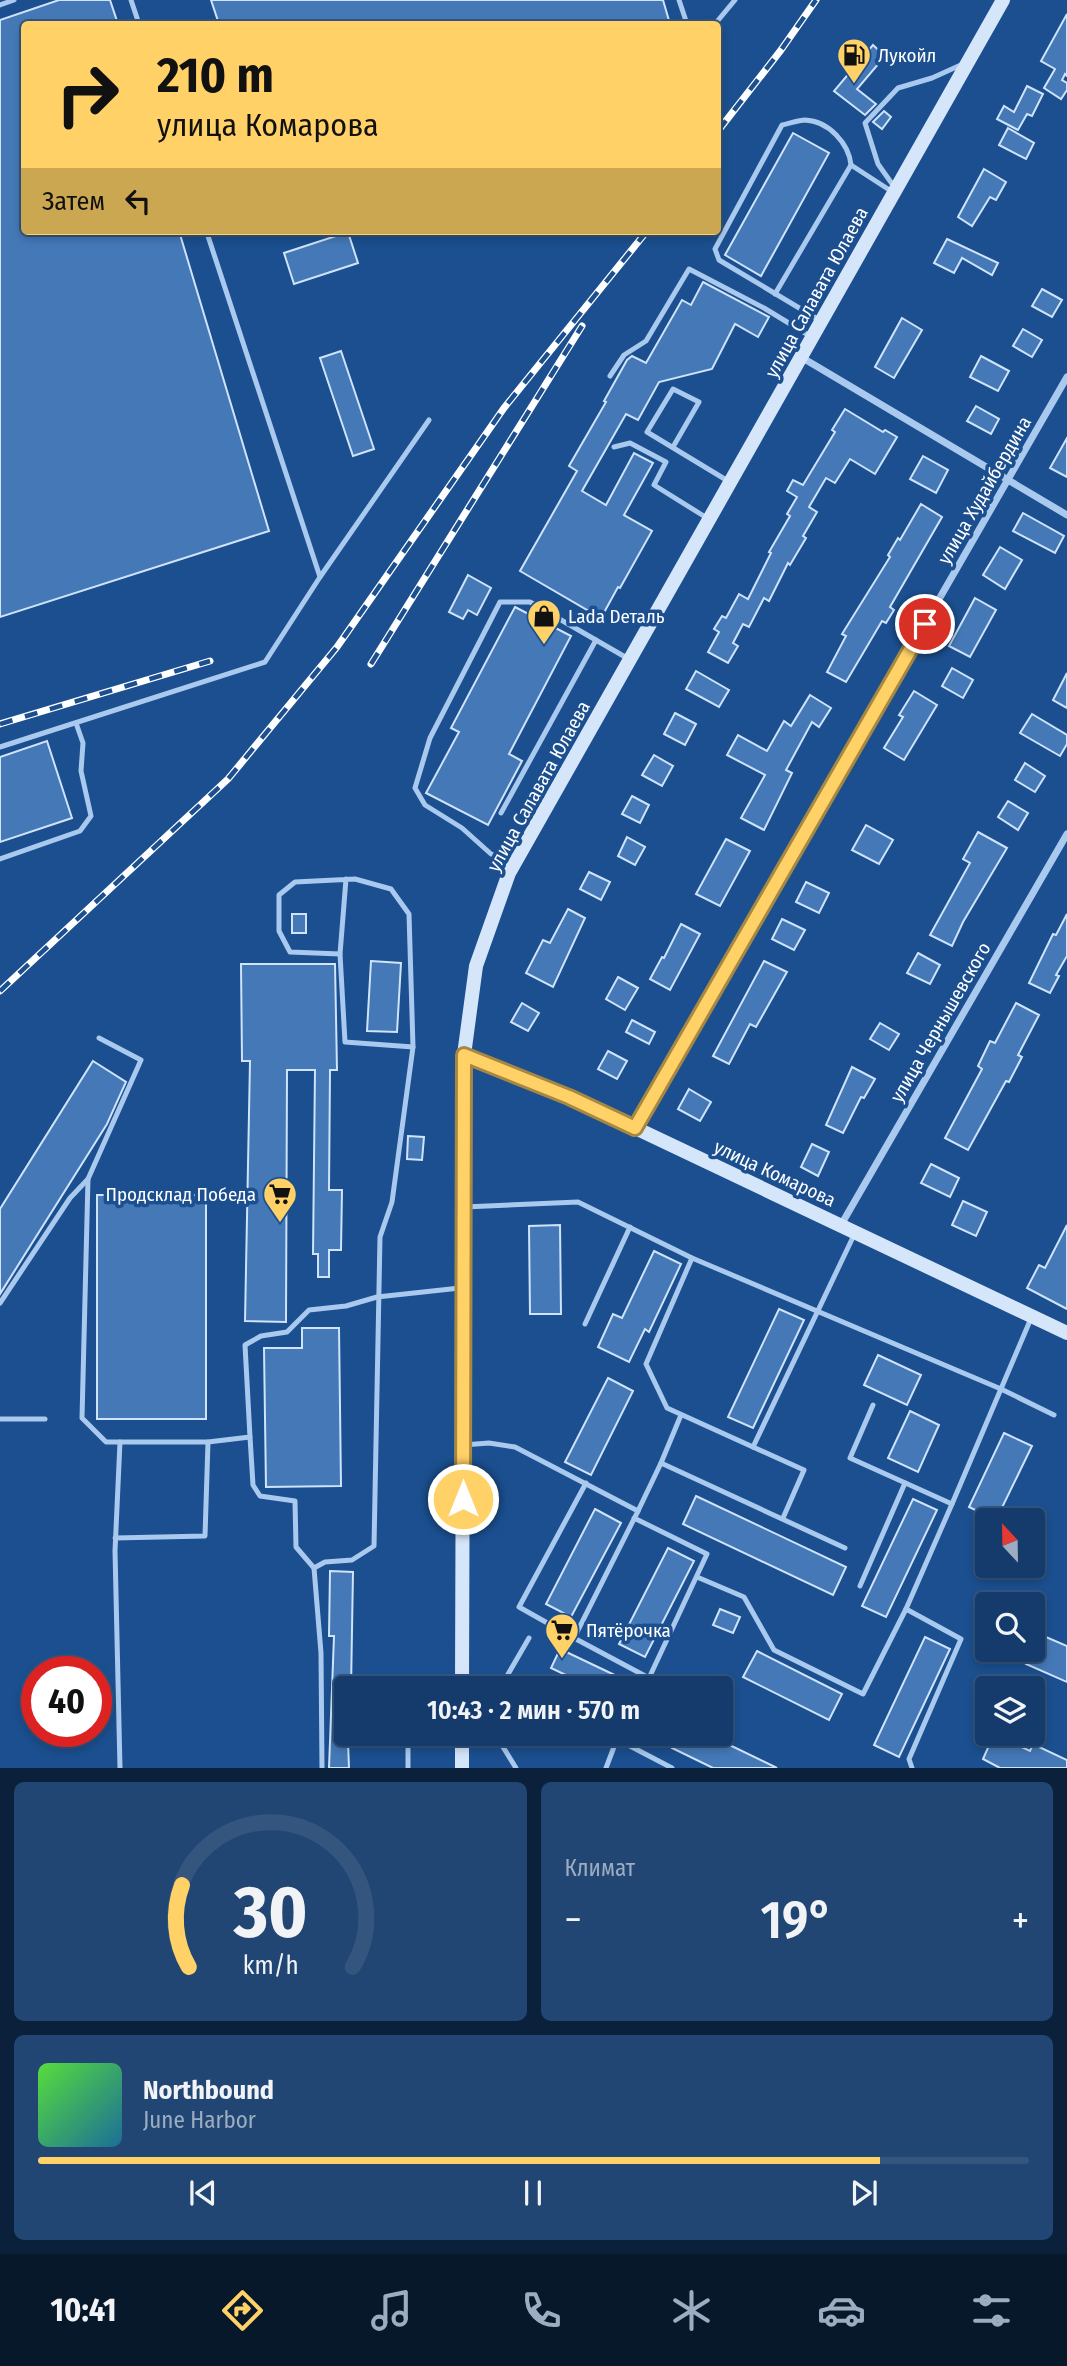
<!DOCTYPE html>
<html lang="ru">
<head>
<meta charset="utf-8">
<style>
	:root { --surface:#143b6b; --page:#214673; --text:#f1f3f6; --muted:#9dadc1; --line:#33557e; --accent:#ffd166 }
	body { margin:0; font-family:"Fira Sans Condensed",sans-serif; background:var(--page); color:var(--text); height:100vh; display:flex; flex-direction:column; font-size:26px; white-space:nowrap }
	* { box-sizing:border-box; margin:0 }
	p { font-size:23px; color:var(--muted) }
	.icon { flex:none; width:38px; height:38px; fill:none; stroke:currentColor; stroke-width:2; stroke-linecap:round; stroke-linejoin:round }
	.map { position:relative; height:1768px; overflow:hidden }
	.panel { display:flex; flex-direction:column; gap:14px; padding:14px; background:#0b203b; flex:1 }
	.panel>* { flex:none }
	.hud { position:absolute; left:21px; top:21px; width:700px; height:214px; border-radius:7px; box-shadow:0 4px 10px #0003,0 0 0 2px var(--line); background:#ffd166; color:#111; overflow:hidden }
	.needle { width:46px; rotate:338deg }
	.fabs { position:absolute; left:975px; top:1508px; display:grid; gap:14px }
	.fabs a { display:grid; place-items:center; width:70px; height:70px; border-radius:7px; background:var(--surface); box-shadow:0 4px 10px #0003,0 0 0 2px var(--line); font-size:35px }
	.speed { position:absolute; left:21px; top:1656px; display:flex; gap:14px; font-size:35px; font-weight:700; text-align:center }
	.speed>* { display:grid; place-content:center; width:91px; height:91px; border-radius:50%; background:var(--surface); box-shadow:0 4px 10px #0003,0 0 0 2px var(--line); line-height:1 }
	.speed .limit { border:10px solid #d22; background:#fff; color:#111 }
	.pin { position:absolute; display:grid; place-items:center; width:60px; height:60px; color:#fff; margin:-30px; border:4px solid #fff; border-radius:50%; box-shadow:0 2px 7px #0007 }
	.me { position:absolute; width:77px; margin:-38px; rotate:0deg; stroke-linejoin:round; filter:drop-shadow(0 0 5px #0008) }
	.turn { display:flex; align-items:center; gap:24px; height:147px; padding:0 21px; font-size:32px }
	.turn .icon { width:91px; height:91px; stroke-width:2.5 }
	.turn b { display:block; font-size:49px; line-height:60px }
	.then { display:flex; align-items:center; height:66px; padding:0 21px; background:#0003; gap:14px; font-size:26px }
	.big { font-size:52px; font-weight:600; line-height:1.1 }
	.panel .tile { flex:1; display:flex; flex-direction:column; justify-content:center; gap:10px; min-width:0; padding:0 24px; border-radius:10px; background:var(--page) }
	.panel .dial { align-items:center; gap:0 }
	.dial svg { height:182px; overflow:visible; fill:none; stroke:var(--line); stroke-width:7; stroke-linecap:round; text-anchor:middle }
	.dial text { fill:var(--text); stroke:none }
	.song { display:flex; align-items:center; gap:21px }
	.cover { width:84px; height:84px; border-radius:10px; background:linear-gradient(135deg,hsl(110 70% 55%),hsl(200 70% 35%)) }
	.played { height:7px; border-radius:4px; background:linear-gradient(90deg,var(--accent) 85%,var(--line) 85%) }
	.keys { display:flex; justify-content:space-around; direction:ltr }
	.heat { display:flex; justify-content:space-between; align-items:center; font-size:38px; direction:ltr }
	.panel .tiles { flex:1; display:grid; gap:14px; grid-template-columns:1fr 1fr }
	.tile:last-child { grid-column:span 2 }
	.trip { position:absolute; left:334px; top:1676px; width:399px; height:70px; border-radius:7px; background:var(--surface); box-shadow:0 4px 10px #0003,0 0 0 2px var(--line); font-weight:600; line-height:70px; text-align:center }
	.menu { display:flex; height:112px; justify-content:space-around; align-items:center; background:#08182b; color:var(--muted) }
	.menu .icon { width:49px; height:49px }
	.menu .on { color:var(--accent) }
	.menu b { font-size:32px; color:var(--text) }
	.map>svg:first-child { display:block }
	.building { fill:#4478b7; stroke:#cfe3fa; stroke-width:2 }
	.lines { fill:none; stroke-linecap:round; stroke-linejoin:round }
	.lane { stroke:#a9c9ee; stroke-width:5 }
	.street { stroke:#a9c9ee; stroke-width:7 }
	.secondary { stroke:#d6e6fa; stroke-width:14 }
	.rail-casing { stroke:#fff; stroke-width:7 }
	.rail { stroke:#1b4f8f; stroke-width:4.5; stroke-dasharray:13; stroke-linecap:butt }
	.route-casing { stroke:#a68842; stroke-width:18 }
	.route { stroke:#ffd166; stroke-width:12 }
	.labels { text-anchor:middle; stroke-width:7; stroke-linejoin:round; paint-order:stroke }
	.poi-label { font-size:19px; fill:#fff; stroke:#1b4f8f; text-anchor:start }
	.street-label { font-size:19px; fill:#fff; stroke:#1b4f8f }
</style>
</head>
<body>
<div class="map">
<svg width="1067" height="1768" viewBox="0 0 1067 1768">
	<rect width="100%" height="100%" fill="#1b4f8f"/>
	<g class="building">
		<polygon points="59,0 110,0 118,24 24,24 24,231 179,231 269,531 0,617 0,20"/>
		<polygon points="211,0 663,0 670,24 219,24"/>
		<polygon points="1067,14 1067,76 1065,74 1062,80 1067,83 1067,90 1061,99 1044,88 1055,69 1041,61"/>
		<polygon points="873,45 885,56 857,89 876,104 865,115 834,91"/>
		<polygon points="1027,86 1043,94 1032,116 1027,114 1018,130 997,119 1004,106 1014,112"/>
		<polygon points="884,111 891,117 882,129 873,122"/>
		<polygon points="1008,128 1034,143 1026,159 999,145"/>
		<polygon points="793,133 829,153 761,276 725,255"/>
		<polygon points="984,169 1006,182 996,200 990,197 972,226 958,217"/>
		<polygon points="348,232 358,263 294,284 284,253"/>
		<polygon points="947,239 998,263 992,275 962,258 954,273 934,263"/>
		<polygon points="703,282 769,317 758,337 735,324 712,369 659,382 638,420 626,414 582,491 606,505 634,453 653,463 624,515 652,531 620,588 618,587 601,618 520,571 577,471 569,466 606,402 604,401 627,360 632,356 646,363 682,300 691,305"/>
		<polygon points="1042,289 1062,300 1052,317 1032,306"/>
		<polygon points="902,318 922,330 894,378 875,367"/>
		<polygon points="1023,329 1042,340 1032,357 1013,346"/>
		<polygon points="341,351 374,449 353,456 320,358"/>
		<polygon points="981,356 1009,371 998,391 970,377"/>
		<polygon points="976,406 999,419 991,434 967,421"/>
		<polygon points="845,409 883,432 885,430 897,437 875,474 850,459 835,483 826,478 809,507 817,512 803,536 806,538 790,565 788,563 769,601 764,598 749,627 743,624 733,643 738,646 728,663 708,652 719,632 714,629 722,616 726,618 739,594 748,599 771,553 769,552 790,516 787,514 797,497 787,491 793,480 803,485 835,432 832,430"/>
		<polygon points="1067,438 1067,477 1050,468"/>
		<polygon points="923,456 948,470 936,493 910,479"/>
		<polygon points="921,504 942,517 890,607 894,610 886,623 882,621 846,682 827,672 846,636 842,634 890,557 888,555 898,538 900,540"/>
		<polygon points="1023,513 1064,536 1055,553 1013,531"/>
		<polygon points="1000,547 1022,560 1005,589 983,575"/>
		<polygon points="468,575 491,588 477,615 468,610 463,619 449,612"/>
		<polygon points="975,598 996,610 970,657 949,646"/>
		<polygon points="515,607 571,636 509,754 522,761 488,825 426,793 459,732 451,728"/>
		<polygon points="952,668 973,680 963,698 942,686"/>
		<polygon points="696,671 729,690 719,707 686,689"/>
		<polygon points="1067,673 1067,708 1053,700"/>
		<polygon points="914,691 937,705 904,760 884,748 903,717 899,715"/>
		<polygon points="810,695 831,708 819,727 812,722 786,770 792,773 764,830 741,818 765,775 727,755 738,735 767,751 784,721 791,726"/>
		<polygon points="675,713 696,724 685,745 664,734"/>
		<polygon points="1032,714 1067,735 1067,744 1060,756 1020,733"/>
		<polygon points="47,741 72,818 0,842 0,757"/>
		<polygon points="654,755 673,766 662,786 642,775"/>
		<polygon points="1025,763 1045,776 1035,792 1015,780"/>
		<polygon points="632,796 649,805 640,823 622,814"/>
		<polygon points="1008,801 1028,813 1018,830 998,817"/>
		<polygon points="866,825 893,840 879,864 852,850"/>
		<polygon points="978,832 1007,848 963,922 952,946 930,935 970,863 963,859"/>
		<polygon points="627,837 645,847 635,865 618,856"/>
		<polygon points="726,839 750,851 720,906 696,894"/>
		<polygon points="589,872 610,882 601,900 580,889"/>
		<polygon points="806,882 829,893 819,913 796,902"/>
		<polygon points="568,909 585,918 553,987 526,973 543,940 550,943"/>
		<rect x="292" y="914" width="14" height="19"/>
		<polygon points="1067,914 1067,956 1056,975 1059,976 1050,993 1029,983 1053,934 1056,935"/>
		<polygon points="782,919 805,930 794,950 772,939"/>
		<polygon points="681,924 700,934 670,990 650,979 662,957 664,958"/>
		<polygon points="918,953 940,965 930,984 907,973"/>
		<polygon points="371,961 401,963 397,1032 367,1031"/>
		<polygon points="764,961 787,972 756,1027 750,1024 729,1064 713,1056"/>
		<polygon points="241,964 335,964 337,1070 330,1070 329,1190 342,1190 341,1250 329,1250 329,1277 318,1277 318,1254 313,1254 315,1070 287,1070 286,1322 245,1321 250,1061 242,1061"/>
		<polygon points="618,977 638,988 625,1010 606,999"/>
		<polygon points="522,1003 539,1013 528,1031 511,1022"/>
		<polygon points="1016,1003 1039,1015 1018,1055 1022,1057 1009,1082 1006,1081 968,1150 945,1138 982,1069 978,1066 990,1041 995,1043"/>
		<polygon points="632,1020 655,1032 649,1044 626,1032"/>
		<polygon points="880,1023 899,1034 889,1050 870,1039"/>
		<polygon points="608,1051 627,1061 617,1079 598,1069"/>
		<polygon points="93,1061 126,1082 107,1124 0,1294 0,1209"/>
		<polygon points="852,1067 875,1079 864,1098 861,1097 843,1133 826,1125"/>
		<polygon points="689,1089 711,1102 700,1121 678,1109"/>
		<polygon points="408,1136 424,1137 422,1160 407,1159"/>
		<polygon points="812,1144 829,1152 818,1176 801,1167"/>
		<polygon points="931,1164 959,1178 950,1197 921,1183"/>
		<rect x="97" y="1195" width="109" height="224"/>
		<polygon points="963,1201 987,1212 976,1236 952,1225"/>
		<polygon points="560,1225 561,1314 530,1314 529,1226"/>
		<polygon points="1067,1225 1067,1309 1027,1288 1039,1265 1045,1268"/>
		<polygon points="654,1251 681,1264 649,1332 645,1329 629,1362 598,1347 613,1314 622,1318"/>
		<polygon points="779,1309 804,1320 753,1428 728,1417"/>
		<polygon points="302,1328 339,1328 341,1486 266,1487 264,1348 302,1348"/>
		<polygon points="878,1355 921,1375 907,1405 864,1385"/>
		<polygon points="608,1378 633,1391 591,1475 565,1462"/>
		<polygon points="910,1411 939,1425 918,1472 888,1458"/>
		<polygon points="1004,1433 1032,1446 996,1520 969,1507"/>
		<polygon points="696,1496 846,1567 833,1595 683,1524"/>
		<polygon points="913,1499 937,1510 886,1617 862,1606"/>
		<polygon points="595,1509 621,1523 571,1617 546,1604"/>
		<polygon points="668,1548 694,1561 645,1657 619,1644"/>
		<polygon points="330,1571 353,1572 351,1689 346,1689 349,1768 329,1768 334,1636 329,1636"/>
		<polygon points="720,1609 740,1617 733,1633 713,1625"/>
		<polygon points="1039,1634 1067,1646 1067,1682 1026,1664"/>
		<polygon points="925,1637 950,1649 899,1757 874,1745"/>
		<polygon points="560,1649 644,1689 595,1689 551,1668"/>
		<polygon points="757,1651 842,1694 829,1720 743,1677"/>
		<polygon points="678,1734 707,1734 777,1768 713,1768 672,1748"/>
		<polygon points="994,1734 1030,1751 1033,1744 1067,1760 1067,1768 1000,1768 983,1759"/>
	</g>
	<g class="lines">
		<g class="lane">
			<polyline points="131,0 139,24"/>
			<polyline points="679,0 687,24"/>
			<polyline points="0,5 14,0"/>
			<polyline points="715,24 735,0"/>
			<polyline points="895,188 878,164 865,123 898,88 932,78 963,64"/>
			<polyline points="207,233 320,577 429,420"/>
			<polyline points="775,294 851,165"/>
			<path d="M821,321L719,260L715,249L782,125C789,124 798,120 805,120C829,121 849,144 851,165L891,191"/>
			<polyline points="610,376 624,355 646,341 689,269 764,308 810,336"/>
			<polyline points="614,447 630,443 666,462 654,485 707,518"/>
			<polyline points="673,447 699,402 673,389 647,432 728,481"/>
			<polyline points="0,747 265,662 320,577"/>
			<polyline points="501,813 596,640"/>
			<polyline points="0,859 80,831 91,816 81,771 83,743 76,723"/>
			<polyline points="513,863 491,854 462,828 425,805 415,788 430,738 500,602 530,602 627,658"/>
			<polyline points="340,954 345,1042 413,1047"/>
			<polyline points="99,1038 141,1060 88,1179 82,1418 106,1442 208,1442 250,1437 245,1345 261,1336 287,1332 309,1310 346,1306 377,1297 460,1288"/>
			<polyline points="464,1207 578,1202 692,1258 1001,1389 1054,1415"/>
			<polyline points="692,1258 646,1364 667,1408 804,1470 783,1518"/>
			<polyline points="0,1303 70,1198 88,1179"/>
			<polyline points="585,1324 630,1227"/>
			<polyline points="873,1405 850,1458 952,1504 1032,1316"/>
			<polyline points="0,1419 45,1419"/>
			<polyline points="250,1437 253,1485 260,1496 295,1501 296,1547 314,1568"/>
			<polyline points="463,1445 489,1443 515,1447 638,1511 574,1638 649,1678 707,1554 634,1518"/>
			<polyline points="753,1447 854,1235"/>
			<polyline points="661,1463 681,1415"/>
			<polyline points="638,1511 661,1463 845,1548"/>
			<polyline points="115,1538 205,1536 208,1442"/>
			<polyline points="697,1577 744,1597 774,1650 863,1694 906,1609 952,1504"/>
			<polyline points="860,1586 905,1483"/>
			<polyline points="906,1609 961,1639 909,1759 912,1768"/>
			<polyline points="574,1638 519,1607 586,1483"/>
			<polyline points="406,1687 406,1689"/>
			<polyline points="507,1689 507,1676 529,1638"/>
			<polyline points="408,1734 408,1768"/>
			<polyline points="495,1734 516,1768"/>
			<polyline points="607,1734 672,1768"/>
			<polyline points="120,1768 115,1551 120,1442"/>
			<polyline points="322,1768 321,1653 314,1568 325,1562 352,1560 374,1546 380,1237 392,1202 413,1047 409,914 391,889 355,879 295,882 279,895 279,931 290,952 340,954 346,879"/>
			<polyline points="606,1768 617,1739"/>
		</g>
		<g class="street">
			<polyline points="801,357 1067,515"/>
			<polyline points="635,1127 1067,377"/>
			<polyline points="841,1225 1067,834"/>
		</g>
		<g class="secondary">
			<polyline points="464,1055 570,1097 1067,1333"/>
			<polyline points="462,1689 464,1055 476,966 509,873 1003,0"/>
			<polyline points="462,1768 462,1734"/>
		</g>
		<g class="rail-casing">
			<g id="rail">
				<polyline points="718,131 781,50 816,0"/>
				<polyline points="371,664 582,326"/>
				<polyline points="0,724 210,661"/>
				<polyline points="0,991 228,779 337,647 504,408 647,231"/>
			</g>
		</g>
		<use href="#rail" class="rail"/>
	</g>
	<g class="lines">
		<g class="route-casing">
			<polyline id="route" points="463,1499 464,1055 569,1097 635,1128 925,624"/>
		</g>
		<use href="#route" class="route"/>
	</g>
	<defs>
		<g id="fuel-pin" transform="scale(1.75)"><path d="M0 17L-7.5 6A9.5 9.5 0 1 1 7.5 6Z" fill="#ffd166" stroke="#1b4f8f"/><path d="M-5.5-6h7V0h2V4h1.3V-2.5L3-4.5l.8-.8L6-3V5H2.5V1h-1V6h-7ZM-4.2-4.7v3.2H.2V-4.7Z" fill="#111"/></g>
		<g id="shop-pin" transform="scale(1.75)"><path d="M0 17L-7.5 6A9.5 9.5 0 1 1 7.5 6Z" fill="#ffd166" stroke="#1b4f8f"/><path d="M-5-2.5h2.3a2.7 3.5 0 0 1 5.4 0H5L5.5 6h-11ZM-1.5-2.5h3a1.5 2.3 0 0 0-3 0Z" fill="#111"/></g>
		<g id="supermarket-pin" transform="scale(1.75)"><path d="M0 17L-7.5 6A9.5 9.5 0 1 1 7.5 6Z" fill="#ffd166" stroke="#1b4f8f"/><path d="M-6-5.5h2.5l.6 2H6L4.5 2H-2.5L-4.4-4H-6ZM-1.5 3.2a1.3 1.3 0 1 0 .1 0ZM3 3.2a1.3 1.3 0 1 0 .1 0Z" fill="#111"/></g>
	</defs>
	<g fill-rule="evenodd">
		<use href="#fuel-pin" x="854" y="55"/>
		<use href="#shop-pin" x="544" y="616"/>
		<use href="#supermarket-pin" x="280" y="1194"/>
		<use href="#supermarket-pin" x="562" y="1630"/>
	</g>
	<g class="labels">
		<g class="poi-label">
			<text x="878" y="62">Лукойл</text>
			<text x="568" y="623">Lada Dеталь</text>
			<text x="256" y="1201" text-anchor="end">Продсклад Победа</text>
			<text x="586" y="1637">Пятёрочка</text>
		</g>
		<g class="street-label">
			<text transform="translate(816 292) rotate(-61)" y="7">улица Салавата Юлаева</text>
			<text transform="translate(984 490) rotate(-60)" y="7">улица Худайбердина</text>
			<text transform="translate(538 786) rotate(-61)" y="7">улица Салавата Юлаева</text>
			<text transform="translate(940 1022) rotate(-60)" y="7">улица Чернышевского</text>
			<text transform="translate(775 1173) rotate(25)" y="7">улица Комарова</text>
		</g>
	</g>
</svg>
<div class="fabs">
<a><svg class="needle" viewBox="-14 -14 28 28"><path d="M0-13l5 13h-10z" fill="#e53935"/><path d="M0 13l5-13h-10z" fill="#9dadc1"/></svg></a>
<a><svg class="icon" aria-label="search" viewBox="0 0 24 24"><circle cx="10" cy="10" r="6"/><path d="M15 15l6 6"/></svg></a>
<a><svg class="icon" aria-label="layers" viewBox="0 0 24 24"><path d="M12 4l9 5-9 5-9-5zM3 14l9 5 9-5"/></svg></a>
</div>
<div class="speed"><div class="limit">40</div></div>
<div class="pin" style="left:925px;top:624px;background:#d93025"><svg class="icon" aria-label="arrive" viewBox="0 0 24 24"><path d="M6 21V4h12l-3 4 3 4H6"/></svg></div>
<svg class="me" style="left:463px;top:1499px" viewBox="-20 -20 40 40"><circle r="17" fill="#ffd166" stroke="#fff" stroke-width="3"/><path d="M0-11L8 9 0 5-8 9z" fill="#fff"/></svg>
<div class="trip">10:43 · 2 мин · 570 m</div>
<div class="hud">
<div class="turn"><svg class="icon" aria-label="right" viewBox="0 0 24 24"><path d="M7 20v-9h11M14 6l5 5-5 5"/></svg><div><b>210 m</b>улица Комарова</div></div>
<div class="then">Затем<svg class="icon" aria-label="left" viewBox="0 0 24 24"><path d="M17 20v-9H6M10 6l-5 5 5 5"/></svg></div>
</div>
</div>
<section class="panel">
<div class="tiles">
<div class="tile dial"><svg viewBox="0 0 100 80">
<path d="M14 69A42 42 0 1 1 86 69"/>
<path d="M14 69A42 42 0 0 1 11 33" stroke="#ffd166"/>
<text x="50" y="56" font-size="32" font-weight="700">30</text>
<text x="50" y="72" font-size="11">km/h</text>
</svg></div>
<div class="tile"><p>Климат</p>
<div class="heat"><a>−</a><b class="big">19°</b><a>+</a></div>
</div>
<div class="tile">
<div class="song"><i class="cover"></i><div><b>Northbound</b><p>June Harbor</p></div></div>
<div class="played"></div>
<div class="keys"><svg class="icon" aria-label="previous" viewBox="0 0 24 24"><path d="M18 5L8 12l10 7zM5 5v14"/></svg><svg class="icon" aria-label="pause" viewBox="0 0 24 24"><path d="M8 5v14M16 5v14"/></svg><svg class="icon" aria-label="next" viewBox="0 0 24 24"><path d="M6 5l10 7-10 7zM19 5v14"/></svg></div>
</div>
</div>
</section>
<nav class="menu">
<b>10:41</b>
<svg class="icon on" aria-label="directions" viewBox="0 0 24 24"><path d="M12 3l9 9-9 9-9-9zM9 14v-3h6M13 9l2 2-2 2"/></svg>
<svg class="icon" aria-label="music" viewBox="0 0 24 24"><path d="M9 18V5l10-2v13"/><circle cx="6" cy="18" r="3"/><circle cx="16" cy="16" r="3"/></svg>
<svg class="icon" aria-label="phone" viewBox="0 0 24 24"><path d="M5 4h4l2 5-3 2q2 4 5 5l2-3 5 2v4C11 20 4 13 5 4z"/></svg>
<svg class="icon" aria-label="climate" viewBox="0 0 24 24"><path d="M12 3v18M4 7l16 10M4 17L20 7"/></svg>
<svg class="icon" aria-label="car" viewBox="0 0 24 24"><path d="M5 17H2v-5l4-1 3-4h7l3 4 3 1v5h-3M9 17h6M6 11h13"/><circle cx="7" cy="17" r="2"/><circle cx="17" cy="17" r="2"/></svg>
<svg class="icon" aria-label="filters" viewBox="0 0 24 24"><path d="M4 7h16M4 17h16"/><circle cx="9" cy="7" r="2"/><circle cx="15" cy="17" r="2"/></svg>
</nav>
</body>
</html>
